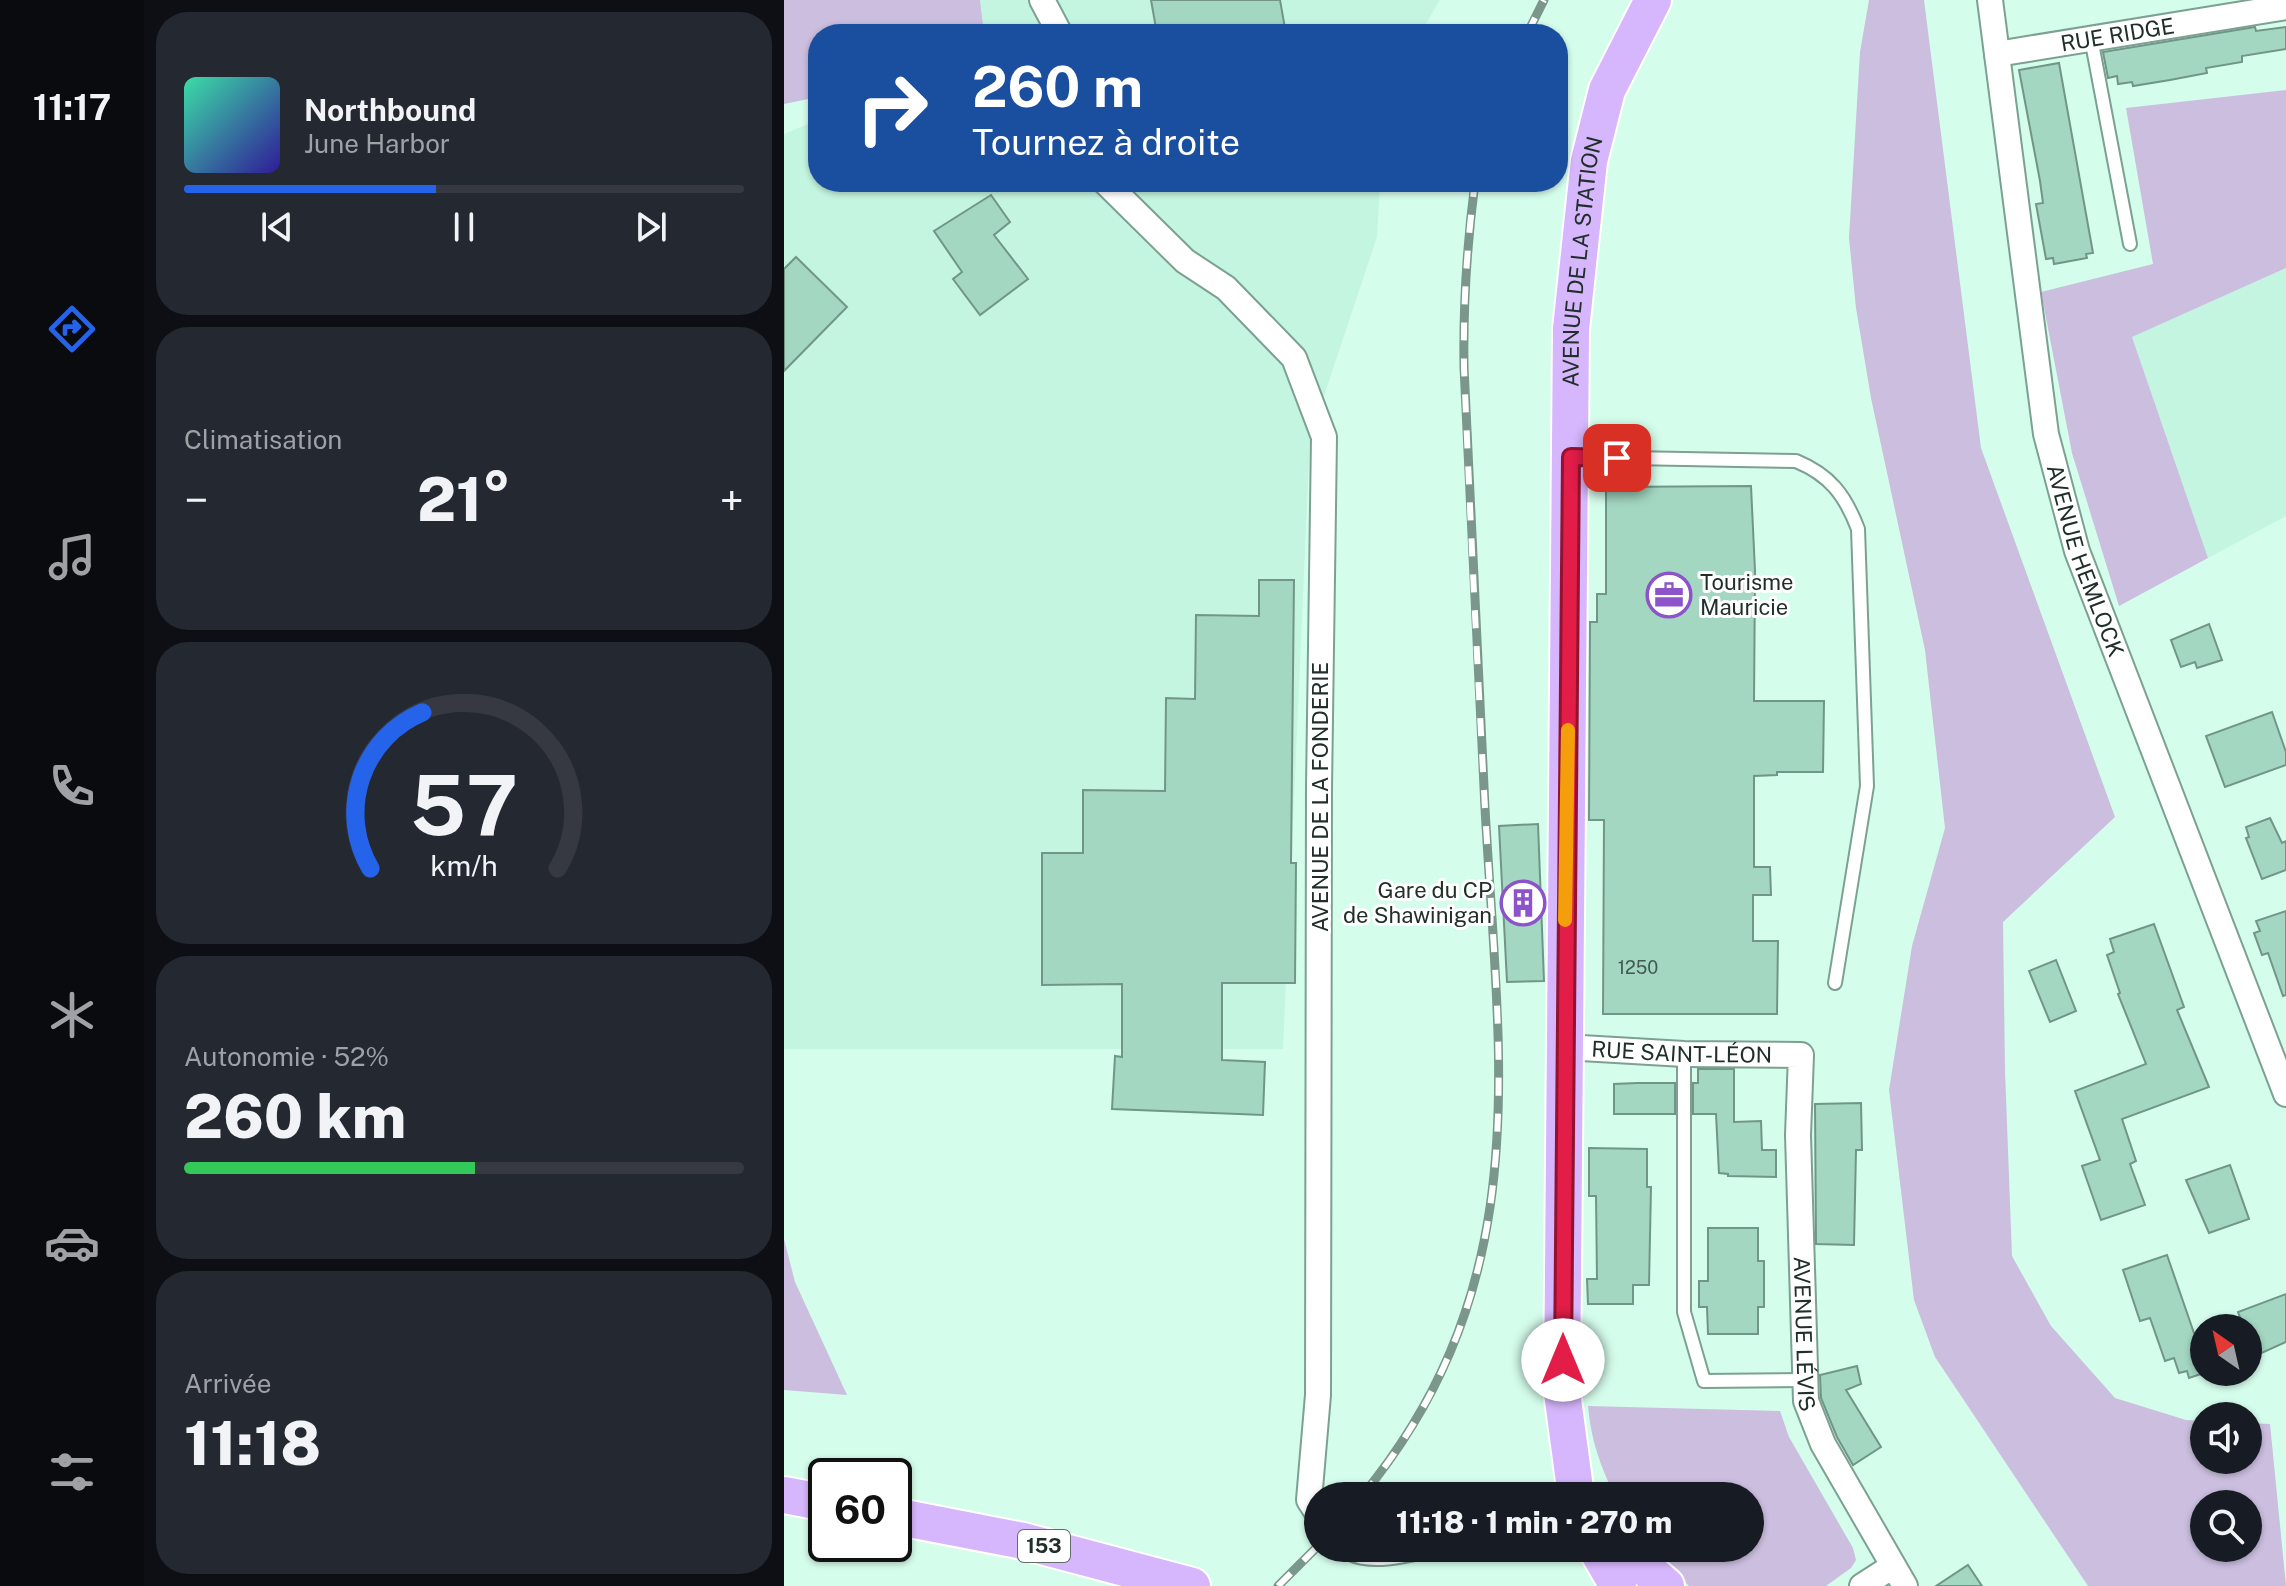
<!DOCTYPE html>
<html lang="fr">
<head>
<meta charset="utf-8">
<style>
	:root { --surface:#171b24; --page:#242831; --text:#f1f3f6; --muted:#9ea1a6; --line:#363941; --accent:#2563eb }
	body { margin:0; font-family:"Public Sans",sans-serif; background:var(--page); color:var(--text); height:100vh; display:flex; flex-direction:column; font-size:30px; white-space:nowrap }
	* { box-sizing:border-box; margin:0 }
	p { font-size:26px; color:var(--muted) }
	.icon { flex:none; width:44px; height:44px; fill:none; stroke:currentColor; stroke-width:2; stroke-linecap:round; stroke-linejoin:round }
	.map { position:relative; flex:1; overflow:hidden }
	.details { display:flex; flex-direction:column; gap:12px; padding:12px; background:#0d0f14; width:640px }
	.details>* { flex:none }
	.guide { position:absolute; left:24px; top:24px; width:760px; height:168px; border-radius:32px; box-shadow:0 2px 6px #0004; background:#1a4fa0; color:#fff; overflow:hidden }
	.needle { width:52px; rotate:326deg }
	.controls { position:absolute; left:1406px; top:1314px; display:grid; gap:16px }
	.controls a { display:grid; place-items:center; width:72px; height:72px; border-radius:50%; background:var(--surface); box-shadow:0 2px 6px #0004; font-size:40px }
	.speed { position:absolute; left:24px; top:1458px; display:flex; gap:16px; font-size:40px; font-weight:700; text-align:center }
	.speed>* { display:grid; place-content:center; width:104px; height:104px; border-radius:50%; background:var(--surface); box-shadow:0 2px 6px #0004; line-height:1 }
	.speed .limit { border:4px solid #111; border-radius:12px; background:#fff; color:#111 }
	.pin { position:absolute; display:grid; place-items:center; width:68px; height:68px; color:#fff; margin:-34px; border-radius:16px; box-shadow:0 4px 12px #0006 }
	.me { position:absolute; width:88px; margin:-44px; rotate:0deg; stroke-linejoin:round; filter:drop-shadow(0 0 6px #0008) }
	.turn { display:flex; align-items:center; gap:28px; height:168px; padding:0 32px; font-size:36px }
	.turn .icon { width:104px; height:104px; stroke-width:2.5 }
	.turn b { display:block; font-size:56px; line-height:68px }
	.big { font-size:60px; font-weight:800; line-height:1.1 }
	.details .tile { flex:1; display:flex; flex-direction:column; justify-content:center; gap:12px; min-width:0; padding:0 28px; border-radius:32px; background:var(--page) }
	.details .dial { align-items:center; gap:0 }
	.dial svg { height:208px; overflow:visible; fill:none; stroke:var(--line); stroke-width:7; stroke-linecap:round; text-anchor:middle }
	.dial text { fill:var(--text); stroke:none }
	.song { display:flex; align-items:center; gap:24px }
	.cover { width:96px; height:96px; border-radius:12px; background:linear-gradient(135deg,hsl(160 70% 55%),hsl(250 70% 35%)) }
	.played { height:8px; border-radius:4px; background:linear-gradient(90deg,var(--accent) 45%,var(--line) 45%) }
	.keys { display:flex; justify-content:space-around; direction:ltr }
	.heat { display:flex; justify-content:space-between; align-items:center; font-size:44px; direction:ltr }
	.charge { height:12px; border-radius:6px; background:linear-gradient(90deg,#34c759 52%,var(--line) 0) }
	.trip { position:absolute; left:520px; top:1482px; width:460px; height:80px; border-radius:40px; background:var(--surface); box-shadow:0 2px 6px #0004; font-weight:800; line-height:80px; text-align:center }
	main { display:flex; flex:1; min-height:0 }
	.tab-bar { display:flex; flex-direction:column; width:144px; justify-content:space-around; align-items:center; background:#090b0e; color:var(--muted) }
	.tab-bar .icon { width:56px; height:56px }
	.tab-bar .active { color:var(--accent) }
	.tab-bar b { font-size:36px; color:var(--text) }
	.map>svg:first-child { display:block }
	.built { fill:#c4f5e0 }
	.green { fill:#cbbedf; fill-rule:evenodd }
	.building { fill:#a3d7c1; stroke:#719687; stroke-width:2 }
	.lines { fill:none; stroke-linecap:round; stroke-linejoin:round }
	.service-casing { stroke:#7ca192; stroke-width:16 }
	.minor-casing { stroke:#7ca192; stroke-width:28 }
	.primary-casing { stroke:#fff; stroke-width:40 }
	.service { stroke:#fff; stroke-width:12 }
	.minor { stroke:#fff; stroke-width:24 }
	.primary { stroke:#d6b6fc; stroke-width:36 }
	.rail-casing { stroke:#7b978b; stroke-width:9 }
	.rail { stroke:#fff; stroke-width:6; stroke-dasharray:18; stroke-linecap:butt }
	.route-casing { stroke:#92132f; stroke-width:20 }
	.route { stroke:#e11d48; stroke-width:14 }
	.slow { stroke:#f59e0b; stroke-width:14 }
	.labels { text-anchor:middle; stroke-width:6; stroke-linejoin:round; paint-order:stroke }
	.number-label { font-size:18px; fill:#41594f }
	.shield { fill:#fff; stroke:#636d69; stroke-width:2 }
	.shield-label { font-size:20px; font-weight:bold; fill:#202f29 }
	.street-label { font-size:22px; fill:#202f29; stroke:#fff }
	.poi-label { font-size:22px; fill:#202f29; stroke:#fff; text-anchor:start }
</style>
</head>
<body>
<main>
<nav class="tab-bar">
<b>11:17</b>
<svg class="icon active" aria-label="directions" viewBox="0 0 24 24"><path d="M12 3l9 9-9 9-9-9zM9 14v-3h6M13 9l2 2-2 2"/></svg>
<svg class="icon" aria-label="music" viewBox="0 0 24 24"><path d="M9 18V5l10-2v13"/><circle cx="6" cy="18" r="3"/><circle cx="16" cy="16" r="3"/></svg>
<svg class="icon" aria-label="phone" viewBox="0 0 24 24"><path d="M5 4h4l2 5-3 2q2 4 5 5l2-3 5 2v4C11 20 4 13 5 4z"/></svg>
<svg class="icon" aria-label="climate" viewBox="0 0 24 24"><path d="M12 3v18M4 7l16 10M4 17L20 7"/></svg>
<svg class="icon" aria-label="car" viewBox="0 0 24 24"><path d="M5 17H2v-5l4-1 3-4h7l3 4 3 1v5h-3M9 17h6M6 11h13"/><circle cx="7" cy="17" r="2"/><circle cx="17" cy="17" r="2"/></svg>
<svg class="icon" aria-label="filters" viewBox="0 0 24 24"><path d="M4 7h16M4 17h16"/><circle cx="9" cy="7" r="2"/><circle cx="15" cy="17" r="2"/></svg>
</nav>
<section class="details">
<div class="tile">
<div class="song"><i class="cover"></i><div><b>Northbound</b><p>June Harbor</p></div></div>
<div class="played"></div>
<div class="keys"><svg class="icon" aria-label="previous" viewBox="0 0 24 24"><path d="M18 5L8 12l10 7zM5 5v14"/></svg><svg class="icon" aria-label="pause" viewBox="0 0 24 24"><path d="M8 5v14M16 5v14"/></svg><svg class="icon" aria-label="next" viewBox="0 0 24 24"><path d="M6 5l10 7-10 7zM19 5v14"/></svg></div>
</div>
<div class="tile"><p>Climatisation</p>
<div class="heat"><a>−</a><b class="big">21°</b><a>+</a></div>
</div>
<div class="tile dial"><svg viewBox="0 0 100 80">
<path d="M14 69A42 42 0 1 1 86 69"/>
<path d="M14 69A42 42 0 0 1 34 9" stroke="#2563eb"/>
<text x="50" y="56" font-size="32" font-weight="700">57</text>
<text x="50" y="72" font-size="11">km/h</text>
</svg></div>
<div class="tile"><p>Autonomie · 52%</p><b class="big">260 km</b><div class="charge"></div></div>
<div class="tile"><p>Arrivée</p><b class="big">11:18</b></div>
</section>
<div class="map">
<svg width="1502" height="1586" viewBox="0 0 1502 1586">
	<rect width="100%" height="100%" fill="#d5fdec"/>
	<g class="built">
		<polygon points="196,0 656,0 636,34 189,34 199,25"/>
		<polygon points="34,120 34,182 596,182 593,237 526,438 499,1049 0,1049 0,134"/>
		<polygon points="1502,268 1502,516 1424,558 1348,337"/>
	</g>
	<g class="green">
		<polygon points="0,0 196,0 199,25 189,34 34,34 34,97 0,104"/>
		<path d="M1085,0H1140L1197,448L1331,817L1219,922L1221,1071L1228,1256L1267,1326L1331,1398L1402,1420L1420,1421V1460H1464V1423L1486,1424L1502,1586H1304L1151,1357L1130,1300L1105,1090L1128,946L1161,828L1141,650L1087,398L1072,308L1065,238L1076,52ZM1420,1504H1464V1548H1420Z"/>
		<polygon points="1502,90 1502,268 1348,337 1424,558 1335,606 1288,453 1257,292 1369,264 1342,108"/>
		<polygon points="0,1239 11,1282 63,1395 0,1390"/>
		<path d="M804,1406L996,1411L1005,1437L1069,1548L1072,1560L1067,1568L1042,1586H905L866,1548H966V1496H831C816,1466 807,1440 804,1406Z"/>
	</g>
	<g class="building">
		<polygon points="367,0 496,0 502,34 373,34"/>
		<polygon points="1471,27 1472,31 1502,27 1502,49 1458,56 1458,62 1422,68 1423,73 1386,80 1349,86 1348,82 1334,84 1333,76 1324,78 1319,52"/>
		<polygon points="1275,63 1309,253 1302,254 1303,258 1270,264 1269,258 1262,259 1252,204 1259,203 1256,181 1235,70"/>
		<polygon points="207,195 226,222 210,235 244,279 196,315 169,279 178,272 150,231"/>
		<polygon points="12,257 63,307 0,371 0,269"/>
		<polygon points="967,486 971,571 970,701 1040,701 1039,772 993,772 993,775 970,776 970,867 986,867 987,895 969,895 969,941 994,941 993,1014 819,1014 820,820 805,820 806,622 813,622 813,594 822,594 822,487"/>
		<polygon points="475,580 510,580 507,863 512,863 511,983 438,983 438,1060 481,1062 479,1115 328,1109 331,1056 338,1057 338,984 258,985 258,853 299,853 299,790 381,791 382,698 411,699 412,615 475,616"/>
		<polygon points="1425,624 1438,660 1413,668 1411,662 1397,667 1387,640"/>
		<polygon points="1488,712 1502,752 1502,765 1441,787 1422,736"/>
		<polygon points="1486,818 1498,843 1502,841 1502,870 1478,879 1462,838 1465,837 1462,827"/>
		<polygon points="754,824 760,981 723,982 715,826"/>
		<polygon points="1502,911 1502,995 1499,996 1484,953 1478,955 1470,933 1476,931 1472,921"/>
		<polygon points="1370,924 1400,1007 1393,1010 1425,1087 1338,1119 1352,1161 1346,1164 1361,1205 1317,1220 1298,1166 1316,1160 1291,1091 1362,1064 1334,994 1336,993 1323,955 1330,952 1326,939"/>
		<polygon points="1272,960 1292,1011 1266,1022 1245,971"/>
		<polygon points="914,1069 950,1069 950,1122 977,1121 978,1150 992,1150 992,1177 944,1176 944,1174 935,1173 932,1114 909,1114 909,1083 914,1083"/>
		<polygon points="853,1083 891,1083 891,1114 830,1114 830,1084"/>
		<polygon points="1077,1103 1078,1150 1072,1150 1070,1245 1032,1244 1031,1104"/>
		<polygon points="805,1148 863,1149 863,1187 867,1187 865,1285 849,1285 849,1304 804,1304 803,1279 813,1279 812,1196 805,1196"/>
		<polygon points="1446,1165 1465,1219 1425,1233 1402,1180"/>
		<polygon points="924,1228 974,1228 974,1261 980,1261 980,1307 974,1307 974,1334 924,1334 923,1307 915,1307 915,1281 924,1281"/>
		<polygon points="1383,1255 1410,1333 1420,1332 1420,1373 1405,1378 1403,1371 1395,1373 1390,1358 1381,1361 1366,1318 1356,1321 1339,1270"/>
		<polygon points="1502,1294 1502,1342 1471,1356 1464,1338 1464,1328 1460,1328 1454,1312"/>
		<polygon points="1073,1366 1077,1384 1062,1390 1097,1447 1069,1465 1053,1437 1037,1398 1036,1375"/>
		<polygon points="1184,1565 1198,1586 1152,1586"/>
	</g>
	<g class="lines">
		<g class="service-casing">
			<g id="service">
				<polyline points="1307,38 1346,244"/>
				<path d="M790,457L1012,461C1046,475 1061,495 1074,529L1083,786L1051,983"/>
				<polyline points="900,1054 900,1312 920,1381 1022,1380"/>
			</g>
		</g>
		<g class="minor-casing">
			<g id="minor">
				<polyline points="258,0 276,34"/>
				<path id="s1" d="M1206,0L1262,434L1293,551L1502,1094"/>
				<path id="s2" d="M1213,54L1502,7"/>
				<polyline points="321,182 401,261 442,288 510,358 540,437 535,788 534,1395 525,1500 534,1514"/>
				<path id="s3" d="M780,1047L900,1054L1017,1055L1014,1135L1022,1401L1039,1444L1121,1586"/>
				<path d="M567,1548C586,1557 610,1552 630,1548"/>
				<polyline points="1078,1586 1109,1566"/>
			</g>
		</g>
		<g class="primary-casing">
			<g id="primary">
				<polyline points="0,1495 42,1503"/>
				<path id="s4" d="M792,1496L778,1392L787,329L805,161L823,90L869,0"/>
				<polyline points="110,1516 239,1541 408,1586"/>
				<polyline points="812,1548 834,1586"/>
				<polyline points="838,1548 882,1586"/>
			</g>
		</g>
		<use href="#service" class="service"/>
		<use href="#minor" class="minor"/>
		<use href="#primary" class="primary"/>
		<g class="rail-casing">
			<g id="rail">
				<polyline points="743,34 760,0"/>
				<path d="M578,1496C754,1282 715,1063 701,808C693,661 686,514 680,367C679,304 683,244 691,182"/>
				<polyline points="494,1586 534,1546"/>
			</g>
		</g>
		<use href="#rail" class="rail"/>
	</g>
	<g class="lines">
		<g class="route-casing">
			<polyline id="route" points="779,1360 787,457 833,458"/>
		</g>
		<use href="#route" class="route"/>
		<polyline class="slow" points="781,920 784,730"/>
	</g>
	<defs>
		<g id="office-ring" transform="scale(2.3)"><circle r="9.5" fill="#fff" stroke="#8c53ca" stroke-width="1.5"/><path d="M-6-3h4V-5.5h4V-3h4V5H-6ZM-1-4.5V-3h2v-1.5ZM-6 0V1H6V0Z" fill="#8c53ca"/></g>
		<g id="building-ring" transform="scale(2.3)"><circle r="9.5" fill="#fff" stroke="#8c53ca" stroke-width="1.5"/><path d="M-4-6H4V6H1V3H-1V6H-4ZM-2.5-4.3h1.7v1.8h-1.7ZM.8-4.3h1.7v1.8H.8ZM-2.5-1h1.7V.8h-1.7ZM.8-1h1.7V.8H.8Z" fill="#8c53ca"/></g>
	</defs>
	<g fill-rule="evenodd">
		<use href="#office-ring" x="885" y="595"/>
		<use href="#building-ring" x="739" y="903"/>
	</g>
	<g class="labels">
		<g class="number-label">
			<text x="854" y="974">1250</text>
		</g>
		<rect class="shield" x="234" y="1530" width="52" height="32" rx="6"/>
		<g class="shield-label">
			<text x="260" y="1553">153</text>
		</g>
		<g class="street-label">
			<text dy="8" stroke="none"><textPath href="#s2" startOffset="122">RUE RIDGE</textPath></text>
			<text dy="8" stroke="none"><textPath href="#s4" startOffset="1236">AVENUE DE LA STATION</textPath></text>
			<text dy="8" stroke="none"><textPath href="#s1" startOffset="570">AVENUE HEMLOCK</textPath></text>
			<text transform="translate(536 797) rotate(-90)" y="8">AVENUE DE LA FONDERIE</text>
			<text dy="8" stroke="none"><textPath href="#s3" startOffset="118">RUE SAINT-LÉON</textPath></text>
			<text dy="8" stroke="none"><textPath href="#s3" startOffset="516">AVENUE LÉVIS</textPath></text>
		</g>
		<g class="poi-label">
			<text x="916" y="590">Tourisme<tspan x="916" dy="25">Mauricie</tspan></text>
			<text x="708" y="898" text-anchor="end">Gare du CP<tspan x="708" dy="25">de Shawinigan</tspan></text>
		</g>
	</g>
</svg>
<div class="controls">
<a><svg class="needle" viewBox="-14 -14 28 28"><path d="M0-13l5 13h-10z" fill="#e53935"/><path d="M0 13l5-13h-10z" fill="#9ea1a6"/></svg></a>
<a><svg class="icon" aria-label="sound" viewBox="0 0 24 24"><path d="M4 9h4l5-4v14l-5-4H4zM17 9q2 3 0 6"/></svg></a>
<a><svg class="icon" aria-label="search" viewBox="0 0 24 24"><circle cx="10" cy="10" r="6"/><path d="M15 15l6 6"/></svg></a>
</div>
<div class="speed"><div class="limit">60</div></div>
<div class="pin" style="left:833px;top:458px;background:#d93025"><svg class="icon" aria-label="arrive" viewBox="0 0 24 24"><path d="M6 21V4h12l-3 4 3 4H6"/></svg></div>
<svg class="me" style="left:779px;top:1360px" viewBox="-20 -20 40 40"><circle r="19" fill="#fff"/><path d="M0-13L10 11 0 6-10 11z" fill="#e11d48"/></svg>
<div class="trip">11:18 · 1 min · 270 m</div>
<div class="guide">
<div class="turn"><svg class="icon" aria-label="right" viewBox="0 0 24 24"><path d="M7 20v-9h11M14 6l5 5-5 5"/></svg><div><b>260 m</b>Tournez à droite</div></div>
</div>
</div>
</main>
</body>
</html>
